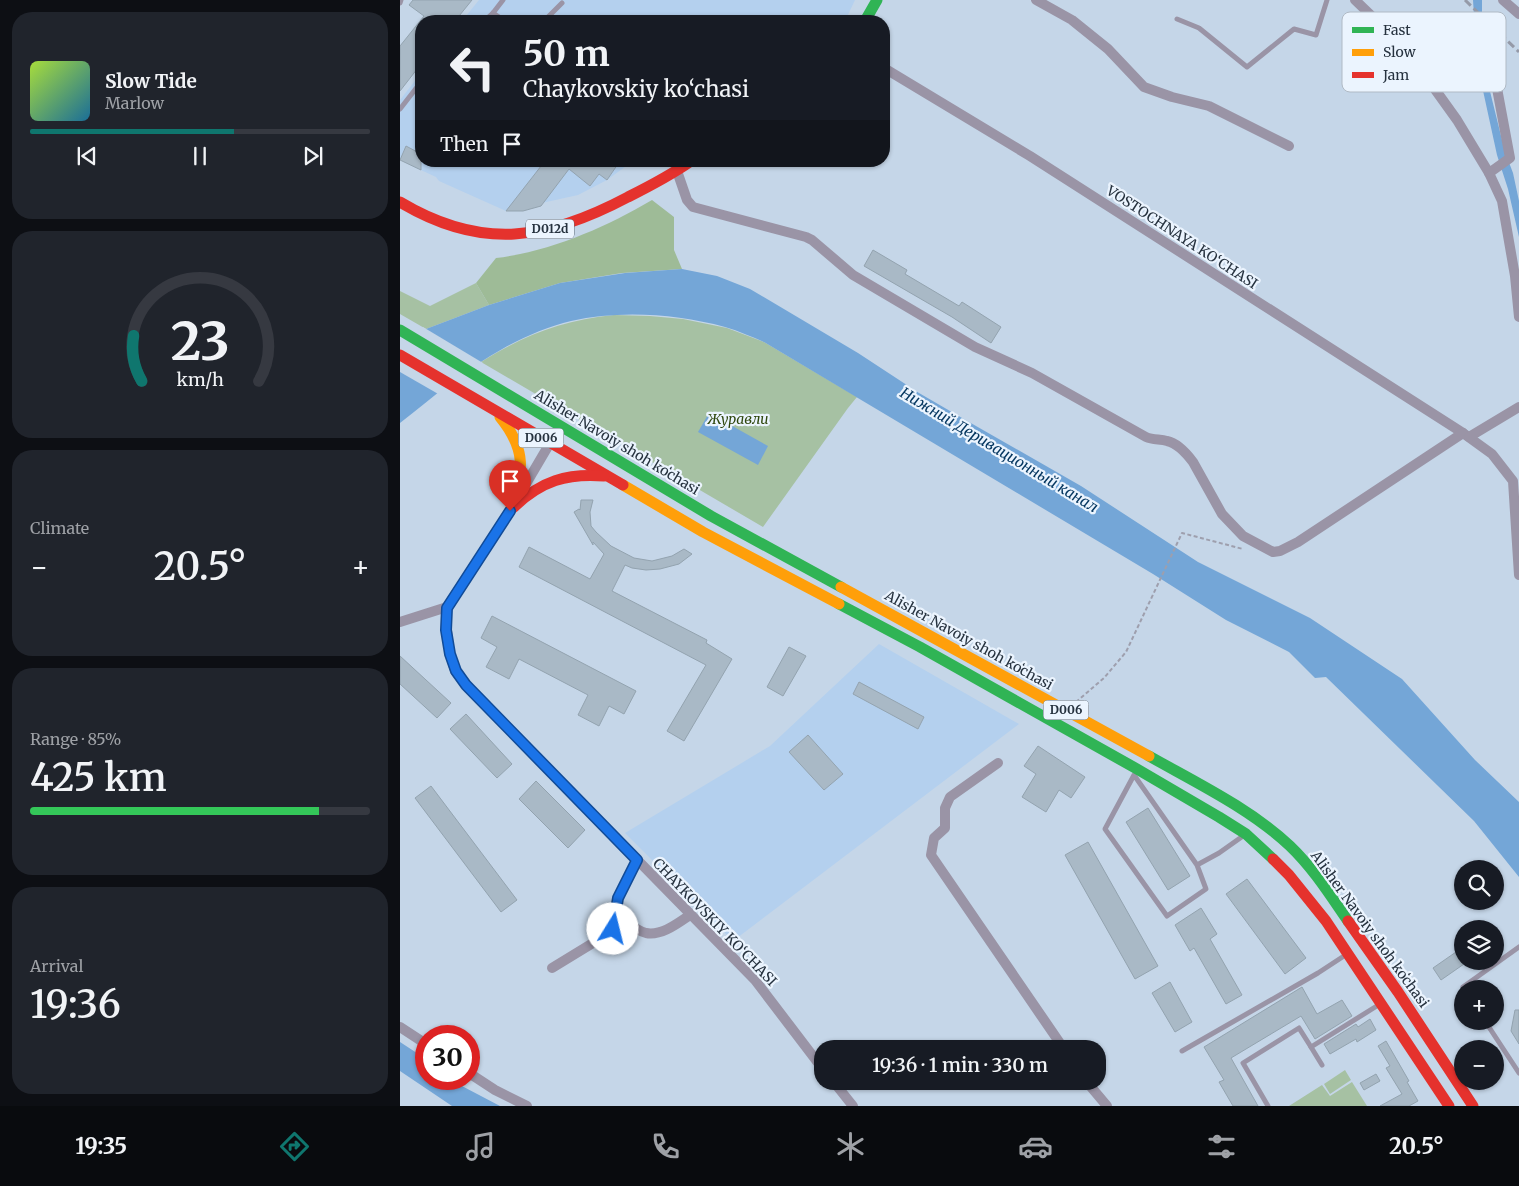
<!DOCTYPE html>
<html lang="en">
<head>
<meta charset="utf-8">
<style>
	:root { --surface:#171b24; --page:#20242c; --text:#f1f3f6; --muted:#9ea1a6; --line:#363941; --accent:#0f766e }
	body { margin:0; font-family:Merriweather,serif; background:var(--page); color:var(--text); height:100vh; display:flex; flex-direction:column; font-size:19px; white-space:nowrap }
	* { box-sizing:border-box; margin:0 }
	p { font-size:16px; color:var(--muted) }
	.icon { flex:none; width:28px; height:28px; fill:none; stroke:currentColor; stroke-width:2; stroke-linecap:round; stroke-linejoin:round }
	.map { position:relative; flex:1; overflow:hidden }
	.sheet { display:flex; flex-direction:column; gap:12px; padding:12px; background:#0d0f14; width:400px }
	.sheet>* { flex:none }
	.guide { position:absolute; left:15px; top:15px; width:475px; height:152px; border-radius:20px; box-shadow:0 1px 4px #0004; background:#171b24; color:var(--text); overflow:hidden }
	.controls { position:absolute; left:1054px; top:860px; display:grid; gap:10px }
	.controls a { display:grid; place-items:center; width:50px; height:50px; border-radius:50%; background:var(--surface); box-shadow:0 1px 4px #0004; font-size:25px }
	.speed { position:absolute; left:15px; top:1025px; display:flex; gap:10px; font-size:25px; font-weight:700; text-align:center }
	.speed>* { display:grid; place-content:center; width:65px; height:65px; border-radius:50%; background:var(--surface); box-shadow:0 1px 4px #0004; line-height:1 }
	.speed .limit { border:8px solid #d22; background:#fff; color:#111 }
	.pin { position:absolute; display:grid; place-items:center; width:42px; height:42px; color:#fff; margin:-51px -21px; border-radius:50% 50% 50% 0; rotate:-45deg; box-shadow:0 0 5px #0007 }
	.pin .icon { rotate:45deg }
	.me { position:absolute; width:55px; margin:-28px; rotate:9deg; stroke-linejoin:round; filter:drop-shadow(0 0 4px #0008) }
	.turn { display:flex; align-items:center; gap:18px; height:105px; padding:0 25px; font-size:22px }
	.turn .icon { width:65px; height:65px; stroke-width:2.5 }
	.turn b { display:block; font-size:35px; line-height:42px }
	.then { display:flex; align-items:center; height:48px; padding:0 25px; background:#0003; gap:10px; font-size:19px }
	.big { font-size:38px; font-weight:600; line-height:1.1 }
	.sheet .card { flex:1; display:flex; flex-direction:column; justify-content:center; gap:8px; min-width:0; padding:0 18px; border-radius:20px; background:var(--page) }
	.sheet .dial { align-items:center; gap:0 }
	.dial svg { height:130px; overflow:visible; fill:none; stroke:var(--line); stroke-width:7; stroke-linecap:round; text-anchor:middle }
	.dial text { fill:var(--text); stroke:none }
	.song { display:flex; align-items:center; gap:15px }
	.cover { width:60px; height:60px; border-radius:8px; background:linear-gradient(135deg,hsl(80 70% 55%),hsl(200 70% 35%)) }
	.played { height:5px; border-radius:2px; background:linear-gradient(90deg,var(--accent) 60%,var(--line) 60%) }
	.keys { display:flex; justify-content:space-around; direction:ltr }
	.heat { display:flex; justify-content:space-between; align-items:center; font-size:28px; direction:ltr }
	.charge { height:8px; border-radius:4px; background:linear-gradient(90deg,#34c759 85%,var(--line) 0) }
	.trip { position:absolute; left:414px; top:1040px; width:292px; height:50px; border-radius:20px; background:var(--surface); box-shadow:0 1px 4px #0004; font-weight:600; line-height:50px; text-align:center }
	.menu { display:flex; height:80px; justify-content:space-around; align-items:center; background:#090b0e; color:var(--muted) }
	.menu .icon { width:35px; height:35px }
	.menu .current { color:var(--accent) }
	.menu b { font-size:22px; color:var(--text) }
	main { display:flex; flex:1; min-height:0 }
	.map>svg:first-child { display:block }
	.built { fill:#b4d0ee }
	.green { fill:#a6c1a3 }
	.forest { fill:#9ebb97 }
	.water { fill:#74a6d7 }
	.pier { fill:#c5d6e8 }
	.building { fill:#a9b9c6; stroke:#93a3af }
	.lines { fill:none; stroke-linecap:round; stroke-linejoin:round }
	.path { stroke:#9e9fad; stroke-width:2; stroke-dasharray:4 2.5; stroke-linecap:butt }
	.lane { stroke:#9a94a6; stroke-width:5 }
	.street { stroke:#9a94a6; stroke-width:10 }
	.fast { stroke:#30b455; stroke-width:11 }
	.slow { stroke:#ff9f0a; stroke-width:11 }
	.jam { stroke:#e5322d; stroke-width:11 }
	.rail { stroke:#959aa8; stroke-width:3; stroke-dasharray:8 4; stroke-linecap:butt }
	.route-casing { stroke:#114b97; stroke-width:12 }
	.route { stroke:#1a73e8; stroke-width:9 }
	.labels { text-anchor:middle; stroke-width:4.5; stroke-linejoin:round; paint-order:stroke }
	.shield { fill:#ebf4fe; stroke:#616c78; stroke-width:1 }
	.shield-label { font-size:12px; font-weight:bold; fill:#26323f }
	.street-label { font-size:14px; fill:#26323f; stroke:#ebf4fe }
	.park-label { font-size:14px; font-style:italic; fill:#2e460c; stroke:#ebf4fe }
	.water-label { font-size:15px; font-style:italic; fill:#073861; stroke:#ebf4fe }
	.key { fill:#ebf4fe; stroke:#b0bac5; stroke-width:1 }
	.key-label { font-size:14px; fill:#26323f }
</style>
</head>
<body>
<main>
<section class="sheet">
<div class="card">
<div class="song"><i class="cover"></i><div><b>Slow Tide</b><p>Marlow</p></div></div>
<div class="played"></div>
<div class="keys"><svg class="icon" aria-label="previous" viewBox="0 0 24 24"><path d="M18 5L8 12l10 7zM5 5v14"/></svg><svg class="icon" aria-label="pause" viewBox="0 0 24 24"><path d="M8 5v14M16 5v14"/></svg><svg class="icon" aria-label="next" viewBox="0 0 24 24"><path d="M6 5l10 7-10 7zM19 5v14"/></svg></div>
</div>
<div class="card dial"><svg viewBox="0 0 100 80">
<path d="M14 69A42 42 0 1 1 86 69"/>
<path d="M14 69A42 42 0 0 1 9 41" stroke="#0f766e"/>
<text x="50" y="56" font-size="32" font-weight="700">23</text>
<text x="50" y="72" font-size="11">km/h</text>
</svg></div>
<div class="card"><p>Climate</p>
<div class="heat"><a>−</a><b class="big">20.5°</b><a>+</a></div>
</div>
<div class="card"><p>Range · 85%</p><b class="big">425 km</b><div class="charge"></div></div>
<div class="card"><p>Arrival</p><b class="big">19:36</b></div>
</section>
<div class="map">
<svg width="1119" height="1106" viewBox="0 0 1119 1106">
	<rect width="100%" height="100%" fill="#c5d6e8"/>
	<g class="built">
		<polygon points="79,0 455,0 445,21 62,21"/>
		<polygon points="21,73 21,161 233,161 207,180 178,195 106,211 39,181 36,177 10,165 0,158 0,100"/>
		<polygon points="479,644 619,724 333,941 225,833 370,746"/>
	</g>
	<g class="green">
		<polygon points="76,283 89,305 26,329 0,314 0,291 30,306"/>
		<path d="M214,315L250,316L283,319L327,328L364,342L457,397L448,408L363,527L81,362C125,335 162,320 214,315Z"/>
		<polygon points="945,1070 951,1080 930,1094 924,1084"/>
		<polygon points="952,1082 967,1106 889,1106 922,1085 930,1096"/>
	</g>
	<path class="forest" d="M252,200L274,217V250L282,269L222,273L160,283L89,305L76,283L96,258C152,251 204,228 252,200Z"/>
	<g class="water">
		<polygon points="1073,0 1082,0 1082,59 1105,152 1113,173 1119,201 1119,237 1108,189 1097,155 1077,63"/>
		<path d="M282,269L317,276L350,289L458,353L519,393L569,422L681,486L798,562L910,618L1002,679L1075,760L1119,802V877L1074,821L926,677L915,678L889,652L826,620L753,574L364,342C352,337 339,331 325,327C276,314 221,310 171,321C149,326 124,337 104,348C67,368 33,397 0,423V342L26,329L89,305L160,283L225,273Z"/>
		<polygon points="309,413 368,446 358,465 298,432"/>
		<polygon points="0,1042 26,1059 26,1079 52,1079 60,1085 100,1106 52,1106 0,1071"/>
	</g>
	<polygon class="pier" points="23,327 83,363 40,395 0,372 0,339"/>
	<g class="building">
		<polygon points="13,0 72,0 55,21 21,21 21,64 0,91 0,46 24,16 9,5"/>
		<polygon points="6,146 21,154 21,170 0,160"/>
		<polygon points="145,161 220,161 207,180 199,174 190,186 169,169 141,206 123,211 106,211"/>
		<polygon points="473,250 507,270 505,274 559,306 562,302 601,327 591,343 552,317 464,266"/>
		<polygon points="181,500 193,500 190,512 191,526 196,532 211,546 234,558 252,561 272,556 284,549 292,554 279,564 260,569 246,570 232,568 225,565 212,591 307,640 306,643 332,659 284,741 267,731 306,665 119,567 129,547 190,579 204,554 193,542 193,545 174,512 179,509 180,510"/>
		<polygon points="92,616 236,691 224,714 209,706 199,726 178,715 188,695 119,659 109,679 86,667 97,647 81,638"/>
		<polygon points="389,647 406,656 383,696 367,687"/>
		<polygon points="0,656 51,703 37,718 0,684"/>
		<polygon points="459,682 524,717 518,729 453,694"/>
		<polygon points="66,714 112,764 97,778 50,729"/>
		<polygon points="408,735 443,774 424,790 389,752"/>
		<polygon points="638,746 685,777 671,798 659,790 646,812 622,797 636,774 624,766"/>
		<polygon points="136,781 185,830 168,848 119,799"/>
		<polygon points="31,786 117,900 101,912 15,798"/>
		<polygon points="748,808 790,876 768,890 726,822"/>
		<polygon points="688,842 758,966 735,979 665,855"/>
		<polygon points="847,879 906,958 885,974 826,894"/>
		<polygon points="801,908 817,934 810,939 842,995 826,1004 794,948 790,951 775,925"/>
		<polygon points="1056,952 1064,964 1041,980 1033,968"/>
		<polygon points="770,982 792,1022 775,1032 752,993"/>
		<polygon points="902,987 917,1014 942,1000 952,1016 915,1039 901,1016 831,1058 858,1106 833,1106 819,1082 824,1080 804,1047"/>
		<polygon points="1115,1010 1119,1010 1119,1044 1111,1031"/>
		<polygon points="970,1019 976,1030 957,1042 956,1039 930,1054 924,1044 956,1024 958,1027"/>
		<polygon points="986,1041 1009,1081 1007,1082 1018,1101 1009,1106 980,1106 1002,1094 986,1068 990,1066 978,1046"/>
		<polygon points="976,1074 980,1081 964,1090 960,1083"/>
	</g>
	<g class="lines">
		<polyline class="path" points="676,702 704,678 726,652 782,533 843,549"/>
		<g class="lane">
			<polyline points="0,3 1,0"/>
			<polyline points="93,13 105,21"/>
			<polyline points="777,19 799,28 847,67 894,29 916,35 927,0"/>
			<polyline points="84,21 93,13 103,0"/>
			<polyline points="144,21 162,3"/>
			<polyline points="0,109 21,82"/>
			<polyline points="797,865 806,889 767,916 705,829 734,775 797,865 819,853 843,836"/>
			<polyline points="1064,989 1063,987 1119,947"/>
			<polyline points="1085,1021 1119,1073"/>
			<polyline points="911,1047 922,1065"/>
			<polyline points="782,1051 918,973 947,954"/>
			<polyline points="868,1106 843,1063 899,1028 911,1047 980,1004"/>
		</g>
		<g class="street">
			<polyline points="636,0 672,20 708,49 744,87 772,97 809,106 889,146"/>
			<polyline points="955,0 1006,49 1057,120 1089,173 1102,201 1115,276 1119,317"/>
			<polyline points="1103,0 1119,14"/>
			<polyline points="484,68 630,156 1063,433 1092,454 1113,481 1119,575"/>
			<path d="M277,171L287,200L293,207L406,237L412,240L453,275L575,347L632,373L746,437C753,440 760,439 767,441C777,443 787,454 793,462L822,514L843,536L873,552L880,551L898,542L1063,433"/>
			<polyline points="1089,173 1110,158 1096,83 1090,66"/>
			<polyline points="1069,437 1119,407"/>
			<polyline points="120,494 150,443"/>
			<polyline points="113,507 47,607 47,631 50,654 55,671 66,685 355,980 422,1068"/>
			<polyline points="0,622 47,607"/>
			<polyline points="598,763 550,797 545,808 545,828 534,838 531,855 664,1049"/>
			<path d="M215,914C224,920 235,930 246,933C262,936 278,923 290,915"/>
			<polyline points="152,968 206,935 213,929 218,898 237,860"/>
			<polyline points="0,1027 26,1044"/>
			<polyline points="69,1073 95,1090 127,1106"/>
			<polyline points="433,1081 453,1106"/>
			<polyline points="686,1081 707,1106"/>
		</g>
		<g class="fast">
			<polyline points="465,21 477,0"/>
			<polyline points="0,330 311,516 441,587"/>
			<polyline points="439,604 520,647 737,769 819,817 846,834 873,859"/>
			<path d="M749,756C795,782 851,809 890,846C913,868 930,895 948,921"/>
		</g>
		<g class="slow">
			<path d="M100,417C127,450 124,472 110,511"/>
			<polyline points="223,485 303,532 439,604"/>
			<polyline points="441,587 749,756"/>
		</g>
		<g class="jam">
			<path d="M0,202C82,251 147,240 228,197C250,186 271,175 291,161"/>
			<polyline points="0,355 223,485"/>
			<path d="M114,507C141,481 167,473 204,476"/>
			<polyline points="873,859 889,875 926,921 1049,1106"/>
			<polyline points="948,921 998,992 1073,1106"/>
		</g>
		<polyline class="rail" points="1065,0 1119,52"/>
	</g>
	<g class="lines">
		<g class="route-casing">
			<polyline id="route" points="110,511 47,608 46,630 50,654 56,671 66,685 237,860 218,898 213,929"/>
		</g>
		<use href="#route" class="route"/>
	</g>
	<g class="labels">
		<g class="shield">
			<rect x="126" y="219.5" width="48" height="19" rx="4"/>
			<rect x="118.5" y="428.5" width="45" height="19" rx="4"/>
			<rect x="643.5" y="700.5" width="45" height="19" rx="4"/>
		</g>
		<g class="shield-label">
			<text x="150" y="233">D012d</text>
			<text x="141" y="442">D006</text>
			<text x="666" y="714">D006</text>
		</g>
		<g class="street-label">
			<text transform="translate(782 237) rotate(33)" y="5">VOSTOCHNAYA KO‘CHASI</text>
			<text transform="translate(217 442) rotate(31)" y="5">Alisher Navoiy shoh koʻchasi</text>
			<text transform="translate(569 640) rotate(29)" y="5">Alisher Navoiy shoh koʻchasi</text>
			<text transform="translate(315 922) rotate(46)" y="5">CHAYKOVSKIY KO‘CHASI</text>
			<text transform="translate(970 929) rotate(54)" y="5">Alisher Navoiy shoh koʻchasi</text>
		</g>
		<g class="park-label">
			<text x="338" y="424">Журавли</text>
		</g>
		<g class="water-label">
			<text transform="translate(599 450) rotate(31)" y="5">Нижний Деривационный канал</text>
		</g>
	</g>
	<rect x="942" y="12" width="164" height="80" rx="8" class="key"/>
	<rect x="952" y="27" width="22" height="6" fill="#30b455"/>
	<rect x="952" y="49" width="22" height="7" fill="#ff9f0a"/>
	<rect x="952" y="72" width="22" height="6" fill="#e5322d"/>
	<g class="key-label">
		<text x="983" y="35">Fast</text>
		<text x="983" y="57">Slow</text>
		<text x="983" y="80">Jam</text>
	</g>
</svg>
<div class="controls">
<a><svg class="icon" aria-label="search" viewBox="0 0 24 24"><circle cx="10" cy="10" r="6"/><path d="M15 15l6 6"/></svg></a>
<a><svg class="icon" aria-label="layers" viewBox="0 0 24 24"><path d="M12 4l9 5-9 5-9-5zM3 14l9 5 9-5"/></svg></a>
<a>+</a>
<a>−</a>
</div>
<div class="speed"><div class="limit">30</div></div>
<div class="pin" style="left:110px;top:511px;background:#d93025"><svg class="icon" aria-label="arrive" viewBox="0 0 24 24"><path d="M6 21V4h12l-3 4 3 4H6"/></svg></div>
<svg class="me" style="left:213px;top:929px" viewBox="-20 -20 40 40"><circle r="19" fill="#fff"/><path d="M0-13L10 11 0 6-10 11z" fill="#1a73e8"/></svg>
<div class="trip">19:36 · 1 min · 330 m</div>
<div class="guide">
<div class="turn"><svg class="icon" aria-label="left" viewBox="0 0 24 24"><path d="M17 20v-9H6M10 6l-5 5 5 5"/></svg><div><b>50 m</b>Chaykovskiy ko‘chasi</div></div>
<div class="then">Then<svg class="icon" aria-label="arrive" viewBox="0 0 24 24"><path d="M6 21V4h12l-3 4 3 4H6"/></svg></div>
</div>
</div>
</main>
<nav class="menu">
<b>19:35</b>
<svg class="icon current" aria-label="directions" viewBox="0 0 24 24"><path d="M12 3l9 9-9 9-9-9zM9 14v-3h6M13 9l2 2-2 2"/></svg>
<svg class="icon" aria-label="music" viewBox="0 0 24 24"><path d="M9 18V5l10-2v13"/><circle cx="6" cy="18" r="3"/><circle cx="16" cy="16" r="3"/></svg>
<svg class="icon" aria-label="phone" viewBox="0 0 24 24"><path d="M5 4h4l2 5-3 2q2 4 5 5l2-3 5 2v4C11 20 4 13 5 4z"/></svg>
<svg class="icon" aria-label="climate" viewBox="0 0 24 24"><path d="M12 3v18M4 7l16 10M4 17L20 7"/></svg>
<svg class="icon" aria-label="car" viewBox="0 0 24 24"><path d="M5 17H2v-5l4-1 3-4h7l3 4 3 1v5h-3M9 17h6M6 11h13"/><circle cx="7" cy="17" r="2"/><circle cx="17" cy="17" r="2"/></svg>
<svg class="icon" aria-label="filters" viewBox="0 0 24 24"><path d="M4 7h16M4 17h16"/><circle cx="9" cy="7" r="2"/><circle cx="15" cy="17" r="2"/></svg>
<b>20.5°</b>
</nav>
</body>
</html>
